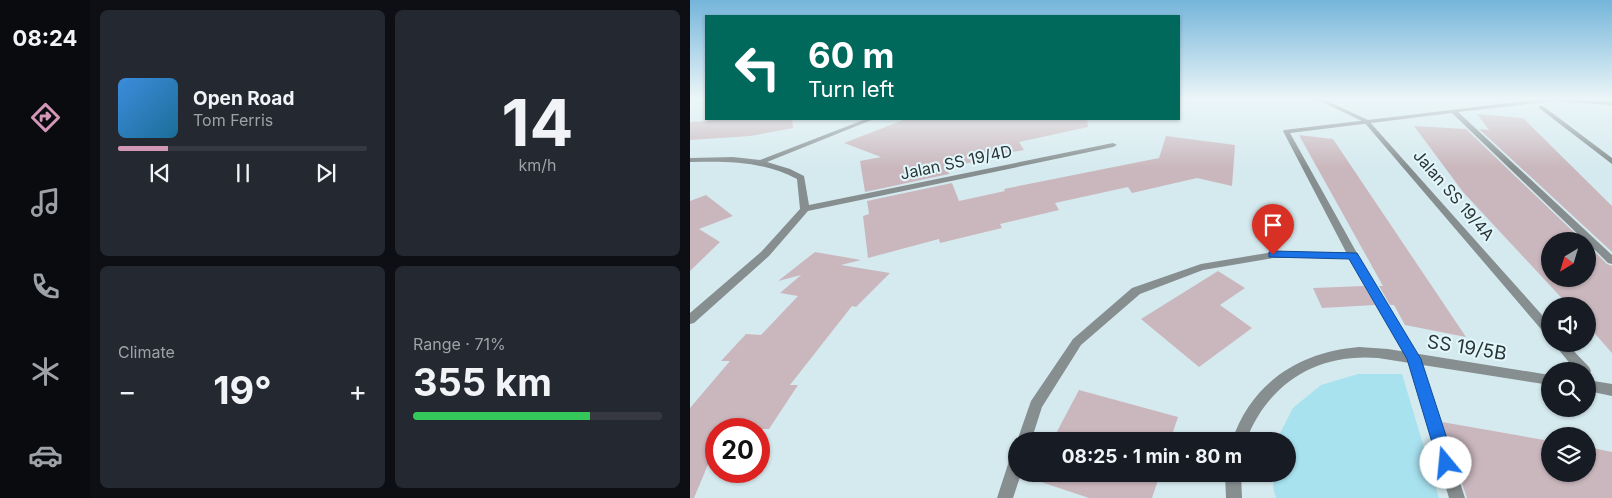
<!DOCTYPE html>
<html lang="en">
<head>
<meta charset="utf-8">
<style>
	:root { --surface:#171b24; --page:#242831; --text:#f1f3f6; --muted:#9ea1a6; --line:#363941; --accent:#d397b7 }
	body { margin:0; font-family:Inter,sans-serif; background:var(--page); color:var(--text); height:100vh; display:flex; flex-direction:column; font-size:19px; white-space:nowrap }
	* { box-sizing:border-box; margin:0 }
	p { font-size:16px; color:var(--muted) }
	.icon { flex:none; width:28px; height:28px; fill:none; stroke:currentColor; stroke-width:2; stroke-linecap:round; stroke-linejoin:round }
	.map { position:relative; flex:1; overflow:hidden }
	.panel { display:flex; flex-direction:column; gap:10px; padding:10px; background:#0d0f14; width:600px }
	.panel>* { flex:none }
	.banner { position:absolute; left:15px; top:15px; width:475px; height:105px; border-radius:0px; box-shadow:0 1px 4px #0004; background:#00695c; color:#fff; overflow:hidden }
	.needle { width:32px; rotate:218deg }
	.fabs { position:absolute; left:851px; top:232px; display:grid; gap:10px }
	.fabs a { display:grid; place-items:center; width:55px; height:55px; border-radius:50%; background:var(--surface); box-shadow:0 1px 4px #0004; font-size:25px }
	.speed { position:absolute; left:15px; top:418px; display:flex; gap:10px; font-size:25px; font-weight:700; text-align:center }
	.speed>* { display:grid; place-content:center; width:65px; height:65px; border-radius:50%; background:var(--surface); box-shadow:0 1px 4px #0004; line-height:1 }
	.speed .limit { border:8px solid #d22; background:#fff; color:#111 }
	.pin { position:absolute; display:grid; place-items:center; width:42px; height:42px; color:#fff; margin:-51px -21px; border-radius:50% 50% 50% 0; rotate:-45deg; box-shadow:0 0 5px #0007 }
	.pin .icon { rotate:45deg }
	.me { position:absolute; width:55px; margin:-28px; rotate:343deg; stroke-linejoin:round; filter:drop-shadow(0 0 4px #0008) }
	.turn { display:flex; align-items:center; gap:18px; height:105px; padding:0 20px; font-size:22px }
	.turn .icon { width:65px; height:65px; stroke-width:2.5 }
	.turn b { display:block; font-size:35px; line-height:42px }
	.big { font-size:38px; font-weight:700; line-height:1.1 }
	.panel .tile { flex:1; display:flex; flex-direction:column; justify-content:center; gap:8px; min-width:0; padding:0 18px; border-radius:8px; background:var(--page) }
	.panel .dial { align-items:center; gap:0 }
	.dial b { font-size:65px; line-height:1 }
	.song { display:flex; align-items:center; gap:15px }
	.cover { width:60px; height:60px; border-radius:8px; background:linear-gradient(135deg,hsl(210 70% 55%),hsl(200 70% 35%)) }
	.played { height:5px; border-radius:2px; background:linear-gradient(90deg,var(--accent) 20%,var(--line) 20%) }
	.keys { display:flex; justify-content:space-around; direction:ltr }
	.heat { display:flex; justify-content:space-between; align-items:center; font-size:28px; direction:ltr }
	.charge { height:8px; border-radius:4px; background:linear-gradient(90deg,#34c759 71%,var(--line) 0) }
	.panel .tiles { flex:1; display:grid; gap:10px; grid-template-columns:repeat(2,1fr) }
	.trip { position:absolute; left:318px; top:432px; width:288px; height:50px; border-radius:25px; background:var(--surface); box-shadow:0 1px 4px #0004; font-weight:700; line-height:50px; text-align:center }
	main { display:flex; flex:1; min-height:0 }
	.menu { display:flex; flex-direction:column; width:90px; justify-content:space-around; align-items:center; background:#090b0e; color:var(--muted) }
	.menu .icon { width:35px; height:35px }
	.menu .on { color:var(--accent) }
	.menu b { font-size:22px; color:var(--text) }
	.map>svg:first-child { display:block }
	.green { fill:#a8e2ef }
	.building { fill:#cab7bd }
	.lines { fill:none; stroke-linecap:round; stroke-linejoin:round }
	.lane { fill:#868e90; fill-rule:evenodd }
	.street { fill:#868e90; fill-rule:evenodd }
	.route { fill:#1a73e8; stroke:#114b97 }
	.labels { text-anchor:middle; stroke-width:4; stroke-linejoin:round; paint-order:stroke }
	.street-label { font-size:16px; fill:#2b3334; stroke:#e2f7fc }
	.near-street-label { font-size:19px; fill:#2b3334; stroke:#e2f7fc }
</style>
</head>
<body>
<main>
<nav class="menu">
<b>08:24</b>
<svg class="icon on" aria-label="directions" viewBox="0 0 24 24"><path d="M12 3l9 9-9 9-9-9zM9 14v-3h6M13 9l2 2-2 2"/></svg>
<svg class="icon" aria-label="music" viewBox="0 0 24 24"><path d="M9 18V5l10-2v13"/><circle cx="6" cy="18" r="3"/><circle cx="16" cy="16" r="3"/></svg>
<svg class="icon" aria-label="phone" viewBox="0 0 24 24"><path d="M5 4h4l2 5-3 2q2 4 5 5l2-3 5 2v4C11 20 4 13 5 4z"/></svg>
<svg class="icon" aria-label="climate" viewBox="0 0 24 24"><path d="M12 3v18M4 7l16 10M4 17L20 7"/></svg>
<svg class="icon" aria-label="car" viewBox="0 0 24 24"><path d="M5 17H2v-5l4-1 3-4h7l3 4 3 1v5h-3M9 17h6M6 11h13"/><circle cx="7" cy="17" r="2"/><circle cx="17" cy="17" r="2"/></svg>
</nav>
<section class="panel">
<div class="tiles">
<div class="tile">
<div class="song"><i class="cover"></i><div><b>Open Road</b><p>Tom Ferris</p></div></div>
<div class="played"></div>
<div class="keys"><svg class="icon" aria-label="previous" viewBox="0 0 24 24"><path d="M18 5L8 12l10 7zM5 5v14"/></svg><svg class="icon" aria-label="pause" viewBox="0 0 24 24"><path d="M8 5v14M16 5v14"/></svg><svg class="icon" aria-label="next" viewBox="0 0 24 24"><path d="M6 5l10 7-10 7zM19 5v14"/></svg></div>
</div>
<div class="tile dial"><b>14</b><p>km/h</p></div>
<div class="tile"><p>Climate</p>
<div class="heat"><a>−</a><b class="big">19°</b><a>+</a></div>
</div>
<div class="tile"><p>Range · 71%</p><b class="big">355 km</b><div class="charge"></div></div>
</div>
</section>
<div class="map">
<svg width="922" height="498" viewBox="0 0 922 498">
	<rect width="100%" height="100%" fill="#d5eaef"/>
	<polygon class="green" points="668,374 712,374 749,498 586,498 583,487 584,474 596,474 596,441 586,441 603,408 631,385"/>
	<g class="building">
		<polygon points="787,114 833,118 922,206 922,252 789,129 799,130"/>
		<polygon points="41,119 102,119 103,128 60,136 0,140 0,122"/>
		<polygon points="216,119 397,119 398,127 329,142 334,150 282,159 283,162 257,167 259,174 175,192 170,161 191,157 154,143"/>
		<polygon points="724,126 776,129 893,241 860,241 860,279 898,279 898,245 917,264 922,266 922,353 898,326 898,306 879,306 773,192"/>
		<polygon points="609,135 643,139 776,337 715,325 704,305 700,305 689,286 693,286"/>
		<polygon points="476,136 545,145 542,186 507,178 442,193 438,187 365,203 369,210 310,224 312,228 250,243 249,239 178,258 173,216 179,214 177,201 262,183 269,201 315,191 314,189 469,158"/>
		<polygon points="16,195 43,216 9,229 30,242 0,271 0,201"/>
		<polygon points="125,252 171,260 151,265 200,273 166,307 162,306 100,385 108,385 79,429 26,429 26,455 22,455 4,498 0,498 0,408 40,361 31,361 56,334 71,335 108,296 90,293 111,275 88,281"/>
		<polygon points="528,271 555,288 530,305 562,328 509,367 451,319"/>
		<polygon points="674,286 685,305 632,308 623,288"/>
		<polygon points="389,390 488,417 480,441 362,441"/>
		<polygon points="752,422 860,441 860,474 898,474 898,447 922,452 922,498 777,498"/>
		<polygon points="344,474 470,474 462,498 399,498 342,479"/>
	</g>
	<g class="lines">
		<g class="lane">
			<polygon points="852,99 922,101 922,105 864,101 768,112 922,255 922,264 918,263 898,243 898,241 895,241 762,113 600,133 668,255 730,359 775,498 759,498 718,360 660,258 583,258 513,270 450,294 391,345 352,407 341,441 327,441 341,401 383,339 442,288 511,264 583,252 656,252 593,131 594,130"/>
			<polygon points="326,456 326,474 331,474 323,498 307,498 320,458"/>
		</g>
		<g class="street">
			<polygon points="626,99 633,99 678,120 860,324 860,336 856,335 674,122"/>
			<polygon points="849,106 853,106 922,158 922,164 849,108"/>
			<path d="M176,119H184L77,162L100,169L114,176L119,205L423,143L427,145L423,147L118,211L79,256L4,323L0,324V313L71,252L110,209L107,179C73,161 38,161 0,162V158L43,157L70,160Z"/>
			<polygon points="864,344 877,344 899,367 901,371 899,375 898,371 886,371"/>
			<path d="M669,347L698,349L860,375V385L688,358C627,353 578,383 556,441H542C561,383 609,352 669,347Z"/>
			<polygon points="898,380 922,384 922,396 898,391"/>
			<polygon points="535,474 551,474 552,498 536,498"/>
		</g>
	</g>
	<linearGradient id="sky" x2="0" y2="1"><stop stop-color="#74b5da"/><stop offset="0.59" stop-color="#ecf6f8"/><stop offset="1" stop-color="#ecf6f8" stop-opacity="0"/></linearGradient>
	<rect width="922" height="168" fill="url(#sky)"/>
	<polygon class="route" points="583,251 667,253 731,359 765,463 762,469 756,472 750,469 717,359 659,259 579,257 579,252"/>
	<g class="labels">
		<g class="street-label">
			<text transform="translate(266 162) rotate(-12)" y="6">Jalan SS 19/4D</text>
			<text transform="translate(764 195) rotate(49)" y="6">Jalan SS 19/4A</text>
		</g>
		<g class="near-street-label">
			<text transform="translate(777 347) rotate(9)" y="7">SS 19/5B</text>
		</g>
	</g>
</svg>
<div class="fabs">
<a><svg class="needle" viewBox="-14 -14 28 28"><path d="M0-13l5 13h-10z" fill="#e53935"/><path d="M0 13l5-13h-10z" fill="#9ea1a6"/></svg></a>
<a><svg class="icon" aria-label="sound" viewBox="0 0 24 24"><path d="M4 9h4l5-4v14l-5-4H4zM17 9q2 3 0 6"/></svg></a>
<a><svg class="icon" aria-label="search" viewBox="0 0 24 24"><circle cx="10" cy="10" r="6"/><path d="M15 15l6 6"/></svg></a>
<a><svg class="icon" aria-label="layers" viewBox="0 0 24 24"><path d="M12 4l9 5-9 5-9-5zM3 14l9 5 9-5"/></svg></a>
</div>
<div class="speed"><div class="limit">20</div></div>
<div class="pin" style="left:583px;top:255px;background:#d93025"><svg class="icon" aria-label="arrive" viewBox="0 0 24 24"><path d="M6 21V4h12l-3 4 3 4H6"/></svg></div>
<svg class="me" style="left:756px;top:463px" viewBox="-20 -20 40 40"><circle r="19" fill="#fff"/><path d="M0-13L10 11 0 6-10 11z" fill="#1a73e8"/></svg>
<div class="trip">08:25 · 1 min · 80 m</div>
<div class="banner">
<div class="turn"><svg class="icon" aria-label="left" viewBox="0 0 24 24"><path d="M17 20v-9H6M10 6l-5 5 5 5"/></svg><div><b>60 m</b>Turn left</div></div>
</div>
</div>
</main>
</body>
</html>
